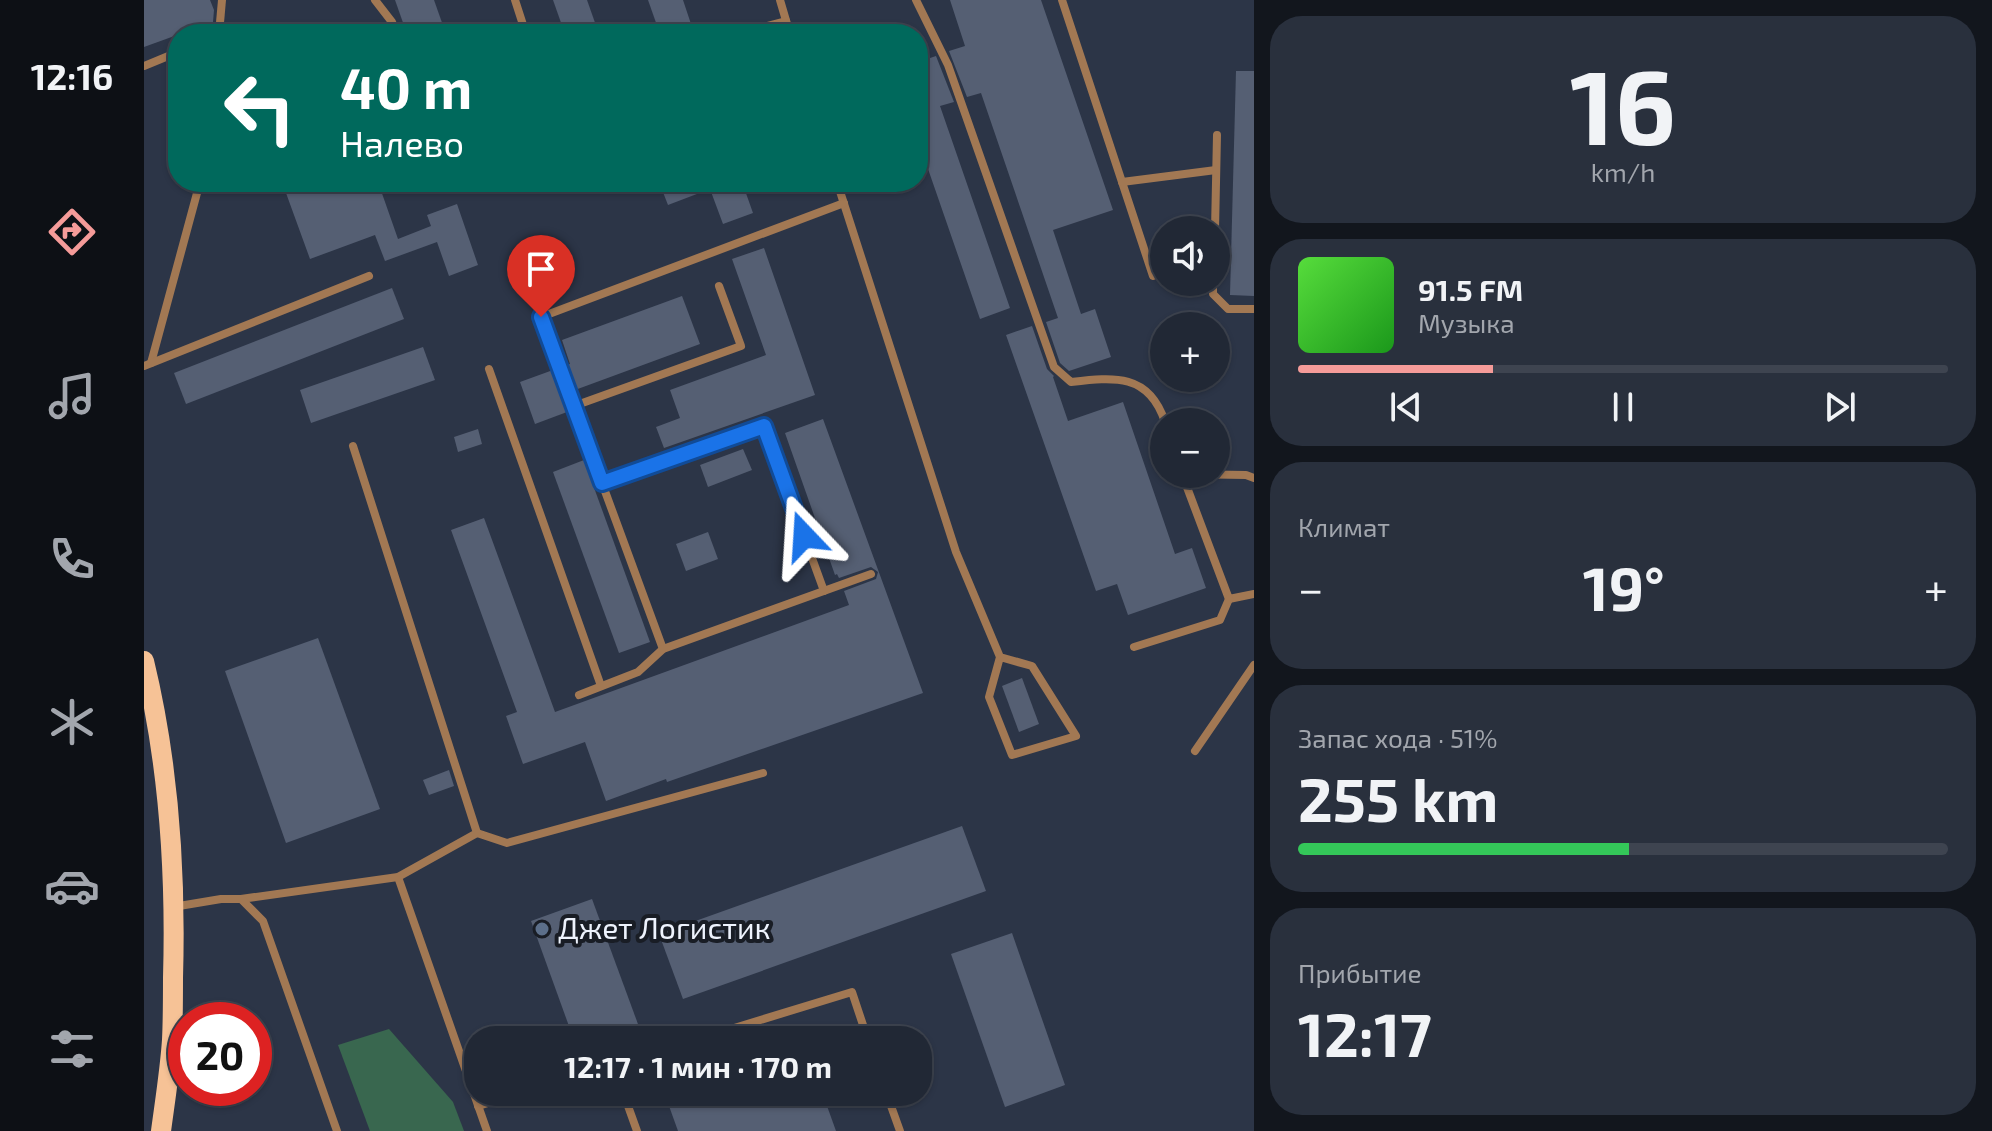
<!DOCTYPE html>
<html lang="ru">
<head>
<meta charset="utf-8">
<style>
	:root { --surface:#212835; --page:#29303d; --text:#f1f3f6; --muted:#a2a6ad; --line:#3e4450; --accent:#f59b99 }
	body { margin:0; font-family:"Exo 2",sans-serif; background:var(--page); color:var(--text); height:100vh; display:flex; flex-direction:column; font-size:30px; white-space:nowrap }
	* { box-sizing:border-box; margin:0 }
	p { font-size:26px; color:var(--muted) }
	.icon { flex:none; width:44px; height:44px; fill:none; stroke:currentColor; stroke-width:2; stroke-linecap:round; stroke-linejoin:round }
	.map { position:relative; flex:1; overflow:hidden }
	.sheet { display:flex; flex-direction:column; gap:16px; padding:16px; background:#12161d; width:738px }
	.sheet>* { flex:none }
	.banner { position:absolute; left:24px; top:24px; width:760px; height:168px; border-radius:32px; box-shadow:0 2px 6px #0004,0 0 0 2px var(--line); background:#00695c; color:#fff; overflow:hidden }
	.buttons { position:absolute; left:1006px; top:216px; display:grid; gap:16px }
	.buttons a { display:grid; place-items:center; width:80px; height:80px; border-radius:50%; background:var(--surface); box-shadow:0 2px 6px #0004,0 0 0 2px var(--line); font-size:40px }
	.speed { position:absolute; left:24px; top:1002px; display:flex; gap:16px; font-size:40px; font-weight:700; text-align:center }
	.speed>* { display:grid; place-content:center; width:104px; height:104px; border-radius:50%; background:var(--surface); box-shadow:0 2px 6px #0004,0 0 0 2px var(--line); line-height:1 }
	.speed .limit { border:12px solid #d22; background:#fff; color:#111 }
	.pin { position:absolute; display:grid; place-items:center; width:68px; height:68px; color:#fff; margin:-82px -34px; border-radius:50% 50% 50% 0; rotate:-45deg; box-shadow:0 0 8px #0007 }
	.pin .icon { rotate:45deg }
	.me { position:absolute; width:88px; margin:-44px; rotate:340deg; stroke-linejoin:round; filter:drop-shadow(0 0 6px #0008) }
	.turn { display:flex; align-items:center; gap:28px; height:168px; padding:0 40px; font-size:36px }
	.turn .icon { width:104px; height:104px; stroke-width:2.5 }
	.turn b { display:block; font-size:56px; line-height:68px }
	.big { font-size:60px; font-weight:700; line-height:1.1 }
	.sheet .tile { flex:1; display:flex; flex-direction:column; justify-content:center; gap:12px; min-width:0; padding:0 28px; border-radius:32px; background:var(--page) }
	.sheet .dial { align-items:center; gap:0 }
	.dial b { font-size:104px; line-height:1 }
	.song { display:flex; align-items:center; gap:24px }
	.cover { width:96px; height:96px; border-radius:12px; background:linear-gradient(135deg,hsl(110 70% 55%),hsl(120 70% 35%)) }
	.played { height:8px; border-radius:4px; background:linear-gradient(90deg,var(--accent) 30%,var(--line) 30%) }
	.keys { display:flex; justify-content:space-around; direction:ltr }
	.heat { display:flex; justify-content:space-between; align-items:center; font-size:44px; direction:ltr }
	.charge { height:12px; border-radius:6px; background:linear-gradient(90deg,#34c759 51%,var(--line) 0) }
	.trip { position:absolute; left:320px; top:1026px; width:468px; height:80px; border-radius:32px; background:var(--surface); box-shadow:0 2px 6px #0004,0 0 0 2px var(--line); font-weight:700; line-height:80px; text-align:center }
	main { display:flex; flex:1; min-height:0 }
	.tab-bar { display:flex; flex-direction:column; width:144px; justify-content:space-around; align-items:center; background:#0d1015; color:var(--muted) }
	.tab-bar .icon { width:56px; height:56px }
	.tab-bar .active { color:var(--accent) }
	.tab-bar b { font-size:36px; color:var(--text) }
	.map>svg:first-child { display:block }
	.green { fill:#39674f }
	.building { fill:#555f73 }
	.lines { fill:none; stroke-linecap:round; stroke-linejoin:round }
	.service { stroke:#a27853; stroke-width:8 }
	.primary { stroke:#f6c296; stroke-width:20 }
	.route-casing { stroke:#114b97; stroke-width:20 }
	.route { stroke:#1a73e8; stroke-width:14 }
	.service-dot { fill:#5c6f8a; stroke:#191d25; stroke-width:3 }
	.labels { text-anchor:middle; stroke-width:8; stroke-linejoin:round; paint-order:stroke }
	.poi-label { font-size:30px; fill:#eef3fd; stroke:#191d25; text-anchor:start }
</style>
</head>
<body>
<main>
<nav class="tab-bar">
<b>12:16</b>
<svg class="icon active" aria-label="directions" viewBox="0 0 24 24"><path d="M12 3l9 9-9 9-9-9zM9 14v-3h6M13 9l2 2-2 2"/></svg>
<svg class="icon" aria-label="music" viewBox="0 0 24 24"><path d="M9 18V5l10-2v13"/><circle cx="6" cy="18" r="3"/><circle cx="16" cy="16" r="3"/></svg>
<svg class="icon" aria-label="phone" viewBox="0 0 24 24"><path d="M5 4h4l2 5-3 2q2 4 5 5l2-3 5 2v4C11 20 4 13 5 4z"/></svg>
<svg class="icon" aria-label="climate" viewBox="0 0 24 24"><path d="M12 3v18M4 7l16 10M4 17L20 7"/></svg>
<svg class="icon" aria-label="car" viewBox="0 0 24 24"><path d="M5 17H2v-5l4-1 3-4h7l3 4 3 1v5h-3M9 17h6M6 11h13"/><circle cx="7" cy="17" r="2"/><circle cx="17" cy="17" r="2"/></svg>
<svg class="icon" aria-label="filters" viewBox="0 0 24 24"><path d="M4 7h16M4 17h16"/><circle cx="9" cy="7" r="2"/><circle cx="15" cy="17" r="2"/></svg>
</nav>
<div class="map">
<svg width="1110" height="1131" viewBox="0 0 1110 1131">
	<rect width="100%" height="100%" fill="#2c3547"/>
	<polygon class="green" points="245,1029 309,1102 320,1131 226,1131 194,1045"/>
	<g class="building">
		<polygon points="0,0 66,0 70,10 69,22 0,47"/>
		<polygon points="251,0 290,0 302,34 263,34"/>
		<polygon points="409,0 443,0 455,34 421,34"/>
		<polygon points="504,0 539,0 548,27 527,34 516,34"/>
		<polygon points="806,0 897,0 969,210 909,230 937,314 951,309 967,357 925,371 916,363 902,322 914,318 837,93 823,97 805,51 821,46"/>
		<polygon points="792,56 810,102 796,106 866,308 836,319 774,140 774,62"/>
		<polygon points="1092,71 1110,71 1110,296 1086,295"/>
		<polygon points="138,182 234,182 254,239 287,226 283,215 313,204 334,265 305,276 293,242 241,261 231,235 166,259"/>
		<polygon points="515,182 598,182 609,213 579,224 566,189 524,205"/>
		<polygon points="620,248 671,395 520,448 512,427 536,418 526,390 622,355 588,259"/>
		<polygon points="248,288 260,319 42,404 30,373"/>
		<polygon points="538,296 556,344 431,390 422,365 426,364 418,340"/>
		<polygon points="888,326 903,369 910,376 909,377 924,421 979,402 1031,554 1048,548 1062,588 984,615 973,584 952,591 862,335"/>
		<polygon points="279,347 291,380 167,423 156,390"/>
		<polygon points="409,370 423,412 391,424 376,382"/>
		<polygon points="679,419 779,693 523,782 522,779 462,801 441,742 379,764 362,716 373,712 307,530 340,518 411,712 705,605 700,591 732,579 734,572 727,567 695,578 693,574 691,575 641,433"/>
		<polygon points="334,429 338,444 314,452 310,437"/>
		<polygon points="599,449 608,470 564,487 556,465"/>
		<polygon points="440,460 506,642 475,653 409,472"/>
		<polygon points="564,532 574,559 542,571 532,544"/>
		<polygon points="174,638 236,809 142,843 81,671"/>
		<polygon points="878,678 895,724 875,732 858,686"/>
		<polygon points="305,770 310,786 285,795 279,780"/>
		<polygon points="818,826 842,891 539,999 515,934"/>
		<polygon points="448,899 498,1035 485,1040 430,1040 387,921"/>
		<polygon points="868,933 921,1085 861,1107 807,954"/>
		<polygon points="520,1092 678,1092 692,1131 534,1131"/>
	</g>
	<g class="lines">
		<g class="service">
			<polyline points="231,0 248,22 253,34"/>
			<polyline points="371,0 382,34"/>
			<polyline points="636,0 646,34"/>
			<path d="M772,0L804,65L910,367L927,382C970,377 1005,373 1021,422"/>
			<polyline points="918,0 1009,276"/>
			<polyline points="75,34 78,0"/>
			<polyline points="593,34 642,21"/>
			<polyline points="0,66 34,52"/>
			<polyline points="693,182 812,552 856,657 845,697 868,755 932,736 888,666 856,657"/>
			<polyline points="978,182 1072,170"/>
			<polyline points="1071,230 1073,135"/>
			<polyline points="1069,282 1069,294 1084,309 1110,309"/>
			<polyline points="7,363 56,182"/>
			<polyline points="0,366 225,276"/>
			<polyline points="345,369 457,686"/>
			<polyline points="430,406 597,346 575,286"/>
			<polyline points="1038,474 1085,599 1110,594"/>
			<polyline points="1038,474 1102,475 1110,478"/>
			<polyline points="458,483 620,426 680,591"/>
			<polyline points="990,647 1076,620 1085,599"/>
			<polyline points="519,649 397,317 700,203"/>
			<polyline points="435,695 494,672 519,649 727,574"/>
			<polyline points="1051,751 1110,665"/>
			<polyline points="333,833 363,843 619,773"/>
			<polyline points="254,877 343,1131"/>
			<polyline points="97,899 254,877 333,833 209,446"/>
			<polyline points="29,907 77,899 97,899 119,921 193,1131"/>
			<polyline points="551,1040 708,992 724,1040"/>
			<polyline points="479,1092 493,1131"/>
			<polyline points="742,1092 756,1131"/>
			<polyline points="334,1106 381,1092"/>
		</g>
		<path class="primary" d="M0,661C25,764 32,873 29,978C29,999 29,1019 28,1040C26,1070 21,1101 17,1131"/>
	</g>
	<g class="lines">
		<g class="route-casing">
			<polyline id="route" points="397,317 458,483 620,426 660,536"/>
		</g>
		<use href="#route" class="route"/>
	</g>
	<circle class="service-dot" cx="398" cy="929" r="8"/>
	<g class="labels">
		<g class="poi-label">
			<text x="414" y="939">Джет Логистик</text>
		</g>
	</g>
</svg>
<div class="buttons">
<a><svg class="icon" aria-label="sound" viewBox="0 0 24 24"><path d="M4 9h4l5-4v14l-5-4H4zM17 9q2 3 0 6"/></svg></a>
<a>+</a>
<a>−</a>
</div>
<div class="speed"><div class="limit">20</div></div>
<div class="pin" style="left:397px;top:317px;background:#d93025"><svg class="icon" aria-label="arrive" viewBox="0 0 24 24"><path d="M6 21V4h12l-3 4 3 4H6"/></svg></div>
<svg class="me" style="left:660px;top:536px" viewBox="-20 -20 40 40"><path d="M0-17L14 15 0 8-14 15z" fill="#1a73e8" stroke="#fff" stroke-width="4"/></svg>
<div class="trip">12:17 · 1 мин · 170 m</div>
<div class="banner">
<div class="turn"><svg class="icon" aria-label="left" viewBox="0 0 24 24"><path d="M17 20v-9H6M10 6l-5 5 5 5"/></svg><div><b>40 m</b>Налево</div></div>
</div>
</div>
<section class="sheet">
<div class="tile dial"><b>16</b><p>km/h</p></div>
<div class="tile">
<div class="song"><i class="cover"></i><div><b>91.5 FM</b><p>Музыка</p></div></div>
<div class="played"></div>
<div class="keys"><svg class="icon" aria-label="previous" viewBox="0 0 24 24"><path d="M18 5L8 12l10 7zM5 5v14"/></svg><svg class="icon" aria-label="pause" viewBox="0 0 24 24"><path d="M8 5v14M16 5v14"/></svg><svg class="icon" aria-label="next" viewBox="0 0 24 24"><path d="M6 5l10 7-10 7zM19 5v14"/></svg></div>
</div>
<div class="tile"><p>Климат</p>
<div class="heat"><a>−</a><b class="big">19°</b><a>+</a></div>
</div>
<div class="tile"><p>Запас хода · 51%</p><b class="big">255 km</b><div class="charge"></div></div>
<div class="tile"><p>Прибытие</p><b class="big">12:17</b></div>
</section>
</main>
</body>
</html>
